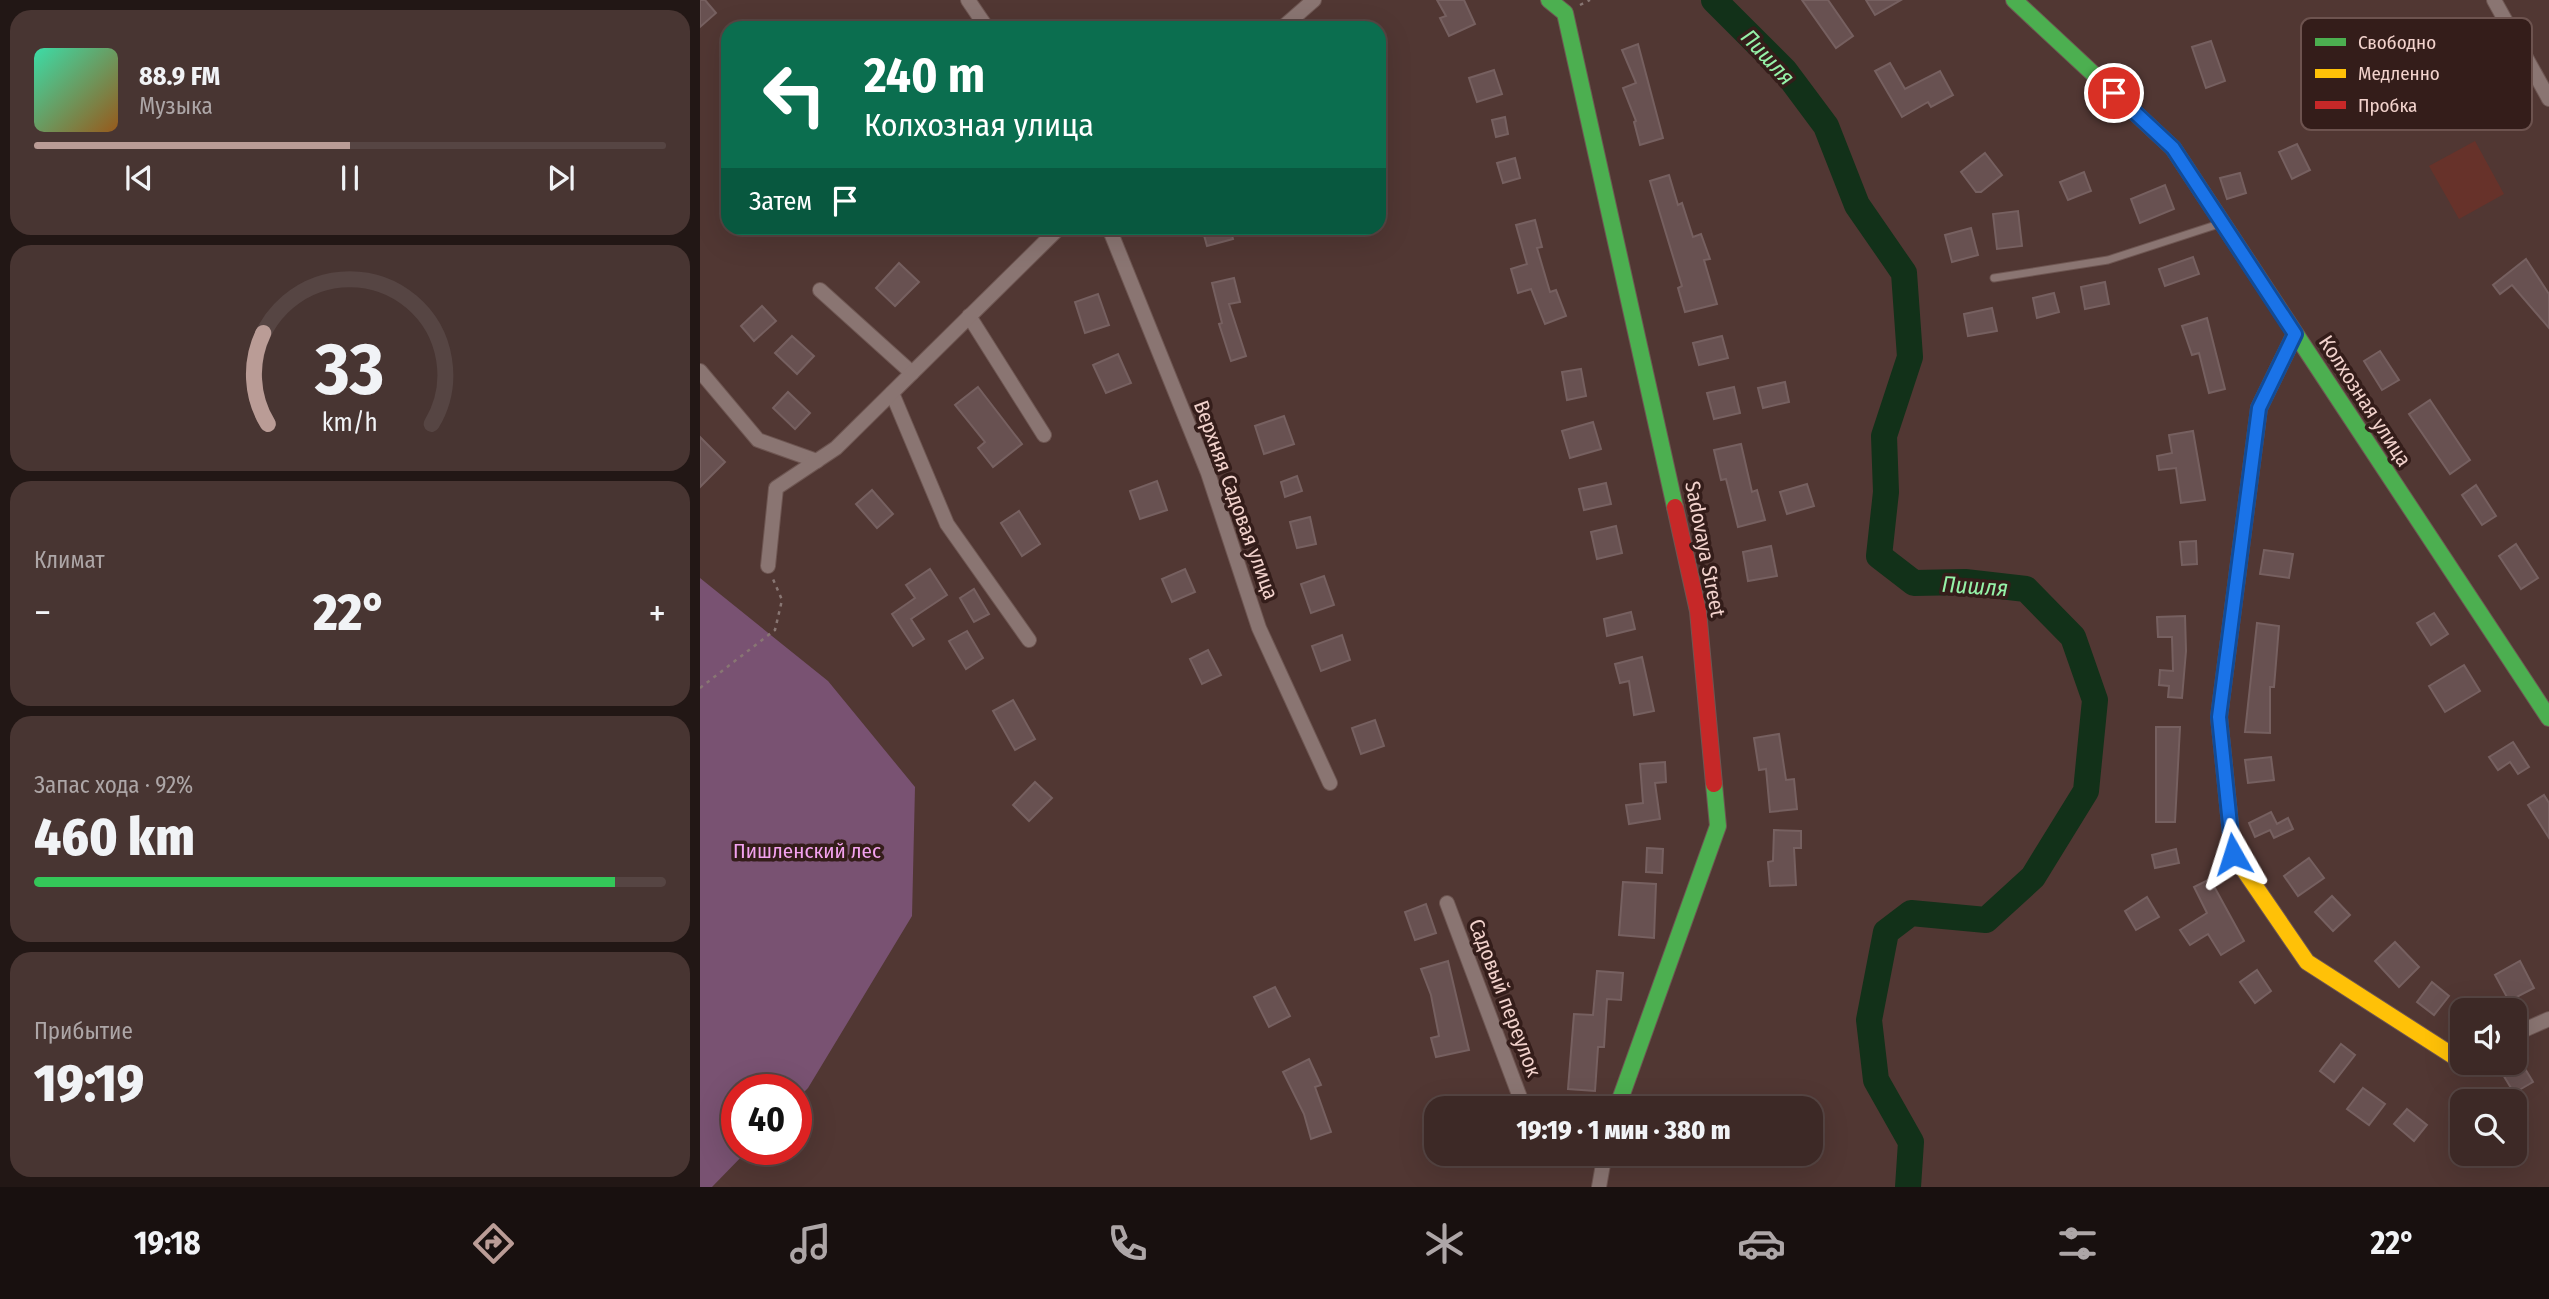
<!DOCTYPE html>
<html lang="ru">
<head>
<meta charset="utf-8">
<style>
	:root { --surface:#3d2926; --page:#483532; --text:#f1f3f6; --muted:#ada6a7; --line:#564543; --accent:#ba9c96 }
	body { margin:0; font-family:"Fira Sans Condensed",sans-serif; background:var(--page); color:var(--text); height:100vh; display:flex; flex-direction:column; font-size:26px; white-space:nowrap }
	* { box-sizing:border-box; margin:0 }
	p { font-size:23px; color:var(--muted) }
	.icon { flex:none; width:38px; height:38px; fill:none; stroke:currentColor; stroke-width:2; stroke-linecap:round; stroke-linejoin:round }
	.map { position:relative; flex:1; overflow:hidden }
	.details { display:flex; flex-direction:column; gap:10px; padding:10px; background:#221715; width:700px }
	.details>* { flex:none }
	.guide { position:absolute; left:21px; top:21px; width:665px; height:214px; border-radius:21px; box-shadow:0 7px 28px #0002,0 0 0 2px var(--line); background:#0b6e4f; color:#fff; overflow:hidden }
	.controls { position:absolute; left:1750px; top:998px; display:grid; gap:14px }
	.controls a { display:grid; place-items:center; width:77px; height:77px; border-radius:14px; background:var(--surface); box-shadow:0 7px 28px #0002,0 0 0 2px var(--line); font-size:35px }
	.speed { position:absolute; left:21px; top:1074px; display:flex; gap:14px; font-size:35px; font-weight:700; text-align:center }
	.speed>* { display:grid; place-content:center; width:91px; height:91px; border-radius:50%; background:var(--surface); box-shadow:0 7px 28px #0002,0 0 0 2px var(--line); line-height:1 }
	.speed .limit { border:10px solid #d22; background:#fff; color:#111 }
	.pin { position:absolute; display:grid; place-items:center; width:60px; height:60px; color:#fff; margin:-30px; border:4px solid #fff; border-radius:50%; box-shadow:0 2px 7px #0007 }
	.me { position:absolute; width:77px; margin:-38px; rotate:354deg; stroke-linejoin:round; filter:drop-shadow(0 0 5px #0008) }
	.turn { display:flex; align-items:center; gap:24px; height:147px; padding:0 28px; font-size:32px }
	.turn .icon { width:91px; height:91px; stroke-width:2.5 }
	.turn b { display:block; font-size:49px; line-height:60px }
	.then { display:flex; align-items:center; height:66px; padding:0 28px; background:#0003; gap:14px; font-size:26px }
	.big { font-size:52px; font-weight:800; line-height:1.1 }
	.details .tile { flex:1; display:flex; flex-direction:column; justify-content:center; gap:10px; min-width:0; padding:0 24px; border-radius:21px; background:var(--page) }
	.details .dial { align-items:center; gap:0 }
	.dial svg { height:182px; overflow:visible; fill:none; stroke:var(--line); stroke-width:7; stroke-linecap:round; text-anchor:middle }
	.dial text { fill:var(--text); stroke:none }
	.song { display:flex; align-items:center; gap:21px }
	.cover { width:84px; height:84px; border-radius:10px; background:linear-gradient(135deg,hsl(160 70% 55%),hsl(30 70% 35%)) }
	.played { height:7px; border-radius:4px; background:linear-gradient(90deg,var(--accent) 50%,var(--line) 50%) }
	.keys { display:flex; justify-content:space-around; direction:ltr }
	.heat { display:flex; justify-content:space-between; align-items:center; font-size:38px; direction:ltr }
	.charge { height:10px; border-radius:5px; background:linear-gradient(90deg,#34c759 92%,var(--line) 0) }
	.trip { position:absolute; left:724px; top:1096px; width:399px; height:70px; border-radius:21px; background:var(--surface); box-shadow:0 7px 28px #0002,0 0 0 2px var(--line); font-weight:800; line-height:70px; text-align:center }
	.menu { display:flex; height:112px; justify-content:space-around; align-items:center; background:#18100f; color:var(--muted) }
	.menu .icon { width:49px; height:49px }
	.menu .active { color:var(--accent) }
	.menu b { font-size:32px; color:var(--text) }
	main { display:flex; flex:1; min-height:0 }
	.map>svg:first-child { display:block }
	.built { fill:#67322a }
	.green { fill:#795272 }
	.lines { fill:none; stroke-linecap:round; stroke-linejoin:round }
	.river { stroke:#123119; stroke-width:26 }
	.building { fill:#685151; stroke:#766060; stroke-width:2 }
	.lane-casing { stroke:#6e5652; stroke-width:9 }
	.street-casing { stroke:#6e5652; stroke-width:16 }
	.fast-casing { stroke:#6e5652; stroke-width:18 }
	.slow-casing { stroke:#6e5652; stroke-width:18 }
	.jam-casing { stroke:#6e5652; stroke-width:18 }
	.path { stroke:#887673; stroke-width:2.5; stroke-dasharray:3.5 5; stroke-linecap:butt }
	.lane { stroke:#8a7572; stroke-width:7 }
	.street { stroke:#8a7572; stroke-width:14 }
	.fast { stroke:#4caf50; stroke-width:16 }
	.slow { stroke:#ffc107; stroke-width:16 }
	.jam { stroke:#c62828; stroke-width:16 }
	.route-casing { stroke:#114b97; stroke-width:18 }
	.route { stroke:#1a73e8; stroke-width:12 }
	.labels { text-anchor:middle; stroke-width:7; stroke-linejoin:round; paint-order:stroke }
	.street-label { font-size:21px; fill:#f2d2cc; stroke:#341d1a }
	.park-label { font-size:21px; fill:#f3a2ee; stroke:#341d1a }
	.water-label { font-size:23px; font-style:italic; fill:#95f2a8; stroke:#341d1a }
	.key { fill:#341d1a; stroke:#6d534f; stroke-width:2 }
	.key-label { font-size:19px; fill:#f2d2cc }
</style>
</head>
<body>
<main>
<section class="details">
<div class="tile">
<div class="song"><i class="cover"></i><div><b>88.9 FM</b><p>Музыка</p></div></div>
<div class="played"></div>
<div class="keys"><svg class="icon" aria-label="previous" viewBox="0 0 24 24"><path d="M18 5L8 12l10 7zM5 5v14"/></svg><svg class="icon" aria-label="pause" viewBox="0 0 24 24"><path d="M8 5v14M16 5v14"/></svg><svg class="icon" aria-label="next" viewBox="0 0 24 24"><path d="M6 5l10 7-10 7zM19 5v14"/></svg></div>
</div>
<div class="tile dial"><svg viewBox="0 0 100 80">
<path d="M14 69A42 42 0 1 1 86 69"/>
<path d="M14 69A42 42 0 0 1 12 29" stroke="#ba9c96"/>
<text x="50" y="56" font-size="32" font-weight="700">33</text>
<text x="50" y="72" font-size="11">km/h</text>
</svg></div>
<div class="tile"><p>Климат</p>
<div class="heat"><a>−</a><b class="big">22°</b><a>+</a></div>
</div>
<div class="tile"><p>Запас хода · 92%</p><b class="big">460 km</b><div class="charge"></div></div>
<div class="tile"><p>Прибытие</p><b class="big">19:19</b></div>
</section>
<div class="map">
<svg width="1849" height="1187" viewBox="0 0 1849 1187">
	<rect width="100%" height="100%" fill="#513733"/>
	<polygon class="built" points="1775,141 1804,194 1759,219 1729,166"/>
	<polygon class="green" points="0,578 128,681 215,787 212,916 108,1088 96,1100 96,1090 37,1090 37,1150 48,1150 12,1187 0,1187"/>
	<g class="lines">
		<polyline class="river" points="1014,0 1085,71 1126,126 1157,205 1204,273 1210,357 1184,436 1186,492 1179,556 1214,583 1265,582 1326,589 1373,637 1395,700 1386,791 1333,877 1286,920 1211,913 1186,932 1169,1020 1176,1080 1211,1142 1208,1187"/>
	</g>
	<g class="building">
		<polygon points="0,0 5,0 16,13 0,27"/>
		<polygon points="737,0 764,0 775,24 749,36 740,18 746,16"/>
		<polygon points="1102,0 1128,0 1153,36 1136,48"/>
		<polygon points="1166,0 1201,0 1175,15"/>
		<polygon points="1511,41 1525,81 1506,88 1492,47"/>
		<polygon points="938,44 963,138 940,145 934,122 936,121 923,88 936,83 922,50"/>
		<polygon points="1190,63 1205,89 1240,71 1253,95 1231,107 1228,102 1202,117 1175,71"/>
		<polygon points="794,70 802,94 777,102 769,78"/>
		<polygon points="805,117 808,134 796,137 792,120"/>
		<polygon points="1597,144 1610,170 1592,179 1579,152"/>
		<polygon points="1285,153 1302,175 1281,192 1276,192 1261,172"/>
		<polygon points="815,158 820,178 803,183 797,163"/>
		<polygon points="1384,172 1391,191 1368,200 1360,182"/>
		<polygon points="1540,173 1546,193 1527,199 1520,178"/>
		<polygon points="969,175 978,205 982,203 993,237 1001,234 1010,259 1004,260 1017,304 985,312 978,288 982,286 950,181"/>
		<polygon points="1465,185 1474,209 1440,223 1431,199"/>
		<polygon points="1318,211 1322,246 1297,249 1293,214"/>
		<polygon points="835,220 842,247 837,248 850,292 856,290 866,316 845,324 831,289 818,293 811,269 827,264 816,225"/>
		<polygon points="502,228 530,228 533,239 507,246"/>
		<polygon points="1271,228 1278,255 1252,262 1245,235"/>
		<polygon points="1493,257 1499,274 1465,286 1459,269"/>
		<polygon points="1826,259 1849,294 1849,328 1812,285 1800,294 1793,285"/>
		<polygon points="199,263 219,282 195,306 176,288"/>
		<polygon points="534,278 540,302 529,304 546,356 531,361 519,324 522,323 512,283"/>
		<polygon points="1405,282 1409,304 1385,309 1381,287"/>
		<polygon points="1354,293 1359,312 1337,318 1333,298"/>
		<polygon points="398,294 409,325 385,333 375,302"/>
		<polygon points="62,306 76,321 54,341 41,326"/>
		<polygon points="1292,308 1297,331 1268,336 1264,314"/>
		<polygon points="1507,318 1525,389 1509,393 1499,353 1492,355 1482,326"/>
		<polygon points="92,336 114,356 97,374 75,353"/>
		<polygon points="1022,336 1028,358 999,365 993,343"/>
		<polygon points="1680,351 1699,380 1682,390 1664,361"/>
		<polygon points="418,354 431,383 406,393 393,365"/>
		<polygon points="881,369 886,396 867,400 862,372"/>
		<polygon points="1085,382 1089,402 1063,408 1058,388"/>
		<polygon points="278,387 322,444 293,467 278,448 285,442 255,405"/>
		<polygon points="1034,387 1040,413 1014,419 1007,393"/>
		<polygon points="88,392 110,413 95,429 73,408"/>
		<polygon points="1730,400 1770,460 1750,474 1709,414"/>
		<polygon points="584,416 594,444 564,454 555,426"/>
		<polygon points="893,422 901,449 870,458 862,431"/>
		<polygon points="1493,431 1505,500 1481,503 1476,468 1459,470 1457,456 1472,453 1469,435"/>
		<polygon points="0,437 25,462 0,487"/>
		<polygon points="1041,444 1052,492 1057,490 1065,520 1038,527 1026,479 1021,480 1014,450"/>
		<polygon points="597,476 602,491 585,497 581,482"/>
		<polygon points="457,481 467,510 440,519 430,491"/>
		<polygon points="906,483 911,504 884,510 879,489"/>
		<polygon points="1107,484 1114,506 1087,514 1080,492"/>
		<polygon points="1776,485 1796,516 1782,525 1762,495"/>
		<polygon points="172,490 193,514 177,528 156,504"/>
		<polygon points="319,511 340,544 322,556 301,523"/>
		<polygon points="610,517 616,544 597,548 590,522"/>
		<polygon points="916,526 922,553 897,559 891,532"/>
		<polygon points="1496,541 1497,564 1482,565 1480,542"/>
		<polygon points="1816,544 1838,578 1821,589 1799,556"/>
		<polygon points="1071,546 1077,576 1048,581 1043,552"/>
		<polygon points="1564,550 1593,554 1589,578 1560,574"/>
		<polygon points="230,569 247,595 211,619 224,639 213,646 192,614 215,598 206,585"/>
		<polygon points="485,569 495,592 472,602 462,579"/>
		<polygon points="624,576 634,605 611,613 601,584"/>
		<polygon points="274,589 289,614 274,622 260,598"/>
		<polygon points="931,612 935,629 907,636 904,619"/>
		<polygon points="1734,613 1748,634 1731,645 1717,623"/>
		<polygon points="1485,616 1486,651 1482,698 1468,697 1469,686 1459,685 1460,670 1473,671 1472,637 1458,637 1457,617"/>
		<polygon points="1557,623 1579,626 1574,687 1570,687 1570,733 1545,732"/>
		<polygon points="267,631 283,658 266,669 249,641"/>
		<polygon points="642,635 650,660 621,671 612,646"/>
		<polygon points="508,650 521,675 502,684 490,659"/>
		<polygon points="942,657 954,711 934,715 929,681 920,683 915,664"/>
		<polygon points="1764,665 1780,691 1745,712 1729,686"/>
		<polygon points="313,700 335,739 315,750 293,711"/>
		<polygon points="675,720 684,746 661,754 652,728"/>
		<polygon points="1456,727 1480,727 1475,822 1456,822"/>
		<polygon points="1079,734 1086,780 1094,779 1097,809 1070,812 1066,769 1059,770 1054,738"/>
		<polygon points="1813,742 1829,767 1818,774 1810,762 1798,770 1789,757"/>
		<polygon points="1571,757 1574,780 1548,783 1545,760"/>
		<polygon points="965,762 966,782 955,783 960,819 929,824 926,805 943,803 940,764"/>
		<polygon points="335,782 352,798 329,821 313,805"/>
		<polygon points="1844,795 1849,803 1849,838 1828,805"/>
		<polygon points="1571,812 1577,824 1588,818 1593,829 1574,838 1570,830 1555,837 1549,823"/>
		<polygon points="1074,830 1101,831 1101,848 1094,848 1096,885 1070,886 1068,862 1073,861"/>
		<polygon points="947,848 963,849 962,873 946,872"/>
		<polygon points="1476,849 1479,863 1455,868 1452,855"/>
		<polygon points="1609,858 1624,878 1598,896 1584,876"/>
		<polygon points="1510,879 1544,941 1521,955 1508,934 1490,945 1480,930 1507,913 1494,887"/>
		<polygon points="923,882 956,884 954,938 919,935"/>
		<polygon points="1632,896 1650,915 1633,931 1615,912"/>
		<polygon points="1447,897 1459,917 1436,930 1425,911"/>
		<polygon points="726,904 736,933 715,940 705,912"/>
		<polygon points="1695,942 1719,967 1699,987 1675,961"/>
		<polygon points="748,961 769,1050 736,1057 731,1038 739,1036 731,995 721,969"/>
		<polygon points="1820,961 1834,988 1809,1001 1795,975"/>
		<polygon points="1557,970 1571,991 1555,1003 1540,982"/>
		<polygon points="897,971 923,973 921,1000 907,999 904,1047 898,1047 895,1091 868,1089 874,1014 893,1015"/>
		<polygon points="1732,982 1749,996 1734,1015 1717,1002"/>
		<polygon points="575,987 590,1016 569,1027 554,997"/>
		<polygon points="1641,1044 1655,1055 1634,1082 1620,1071"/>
		<polygon points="609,1059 621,1085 615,1087 631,1132 611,1139 604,1114 583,1072"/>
		<polygon points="1821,1062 1833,1082 1814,1093 1802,1073"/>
		<polygon points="1663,1088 1685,1104 1669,1125 1647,1109"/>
		<polygon points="1707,1109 1727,1125 1714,1141 1694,1124"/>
	</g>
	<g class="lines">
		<g class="lane-casing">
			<polyline id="lane" points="1294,278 1408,260 1522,223"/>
		</g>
		<g class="street-casing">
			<g id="street">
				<polyline points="268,0 287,28"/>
				<polyline points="1794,0 1849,99"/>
				<polyline points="582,28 614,0"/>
				<polyline points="409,228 508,473 559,628 630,783"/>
				<polyline points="120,290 212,373"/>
				<polyline points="269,316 344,435"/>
				<polyline points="0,371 58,440 117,461"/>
				<polyline points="192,393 247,524 329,640"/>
				<polyline points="68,566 76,488 136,448 359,228"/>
				<polyline points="747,903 824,1108"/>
				<polyline points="1815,1034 1849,1019"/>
				<polyline points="899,1187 905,1153"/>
			</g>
		</g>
		<g class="fast-casing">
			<g id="fast">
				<polyline points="849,0 865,13 975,507"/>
				<polyline points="1314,0 1473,148 1849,718"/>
				<polyline points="1524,765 1519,717 1559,408 1595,334"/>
				<polyline points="917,1108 1018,826 1014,784"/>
			</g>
		</g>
		<g class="slow-casing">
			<polyline id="slow" points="1524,765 1533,854 1607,962 1758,1059 1762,1057"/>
		</g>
		<g class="jam-casing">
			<polyline id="jam" points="975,507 998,611 1014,784"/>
		</g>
		<g class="path">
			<polyline points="880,5 890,0"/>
			<polyline points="0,688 75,630 82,600 73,579"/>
		</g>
		<use href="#lane" class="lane"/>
		<use href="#street" class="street"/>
		<use href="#fast" class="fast"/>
		<use href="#slow" class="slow"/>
		<use href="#jam" class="jam"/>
	</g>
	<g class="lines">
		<g class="route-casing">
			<polyline id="route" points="1414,93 1473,148 1595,334 1559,408 1519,717 1533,854"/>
		</g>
		<use href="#route" class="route"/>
	</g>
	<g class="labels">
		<g class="street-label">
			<text transform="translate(1665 401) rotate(57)" y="7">Колхозная улица</text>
			<text transform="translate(536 500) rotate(70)" y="7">Верхняя Садовая улица</text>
			<text transform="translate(1005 549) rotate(79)" y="7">Sadovaya Street</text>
			<text transform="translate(805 998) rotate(69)" y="7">Садовый переулок</text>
		</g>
		<g class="park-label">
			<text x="107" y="858">Пишленский лес</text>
		</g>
		<g class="water-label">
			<text transform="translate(1068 57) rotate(47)" y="8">Пишля</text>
			<text transform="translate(1275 586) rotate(4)" y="8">Пишля</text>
		</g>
	</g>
	<rect x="1601" y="18" width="231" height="112" rx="10" class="key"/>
	<rect x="1615" y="38" width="31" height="8" fill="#4caf50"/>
	<rect x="1615" y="69" width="31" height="9" fill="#ffc107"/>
	<rect x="1615" y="101" width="31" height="8" fill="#c62828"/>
	<g class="key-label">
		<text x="1658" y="49">Свободно</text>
		<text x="1658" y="80">Медленно</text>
		<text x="1658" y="112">Пробка</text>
	</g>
</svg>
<div class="controls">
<a><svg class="icon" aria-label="sound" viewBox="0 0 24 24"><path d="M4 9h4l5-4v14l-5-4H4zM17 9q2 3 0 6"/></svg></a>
<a><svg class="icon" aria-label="search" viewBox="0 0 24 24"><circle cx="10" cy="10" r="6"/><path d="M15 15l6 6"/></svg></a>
</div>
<div class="speed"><div class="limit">40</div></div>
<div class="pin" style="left:1414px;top:93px;background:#d93025"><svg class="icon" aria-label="arrive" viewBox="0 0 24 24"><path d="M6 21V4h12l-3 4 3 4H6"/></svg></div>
<svg class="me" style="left:1533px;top:854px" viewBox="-20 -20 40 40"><path d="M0-17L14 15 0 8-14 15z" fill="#1a73e8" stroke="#fff" stroke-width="4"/></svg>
<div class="trip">19:19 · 1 мин · 380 m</div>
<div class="guide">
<div class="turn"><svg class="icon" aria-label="left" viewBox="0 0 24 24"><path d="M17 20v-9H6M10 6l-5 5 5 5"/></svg><div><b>240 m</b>Колхозная улица</div></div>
<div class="then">Затем<svg class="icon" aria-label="arrive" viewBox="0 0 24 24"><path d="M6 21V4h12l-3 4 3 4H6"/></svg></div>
</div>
</div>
</main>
<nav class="menu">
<b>19:18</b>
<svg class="icon active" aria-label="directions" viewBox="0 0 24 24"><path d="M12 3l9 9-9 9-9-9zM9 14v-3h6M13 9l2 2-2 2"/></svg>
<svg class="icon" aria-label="music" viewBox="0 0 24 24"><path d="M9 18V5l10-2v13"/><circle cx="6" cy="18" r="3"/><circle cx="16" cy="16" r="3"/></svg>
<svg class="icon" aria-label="phone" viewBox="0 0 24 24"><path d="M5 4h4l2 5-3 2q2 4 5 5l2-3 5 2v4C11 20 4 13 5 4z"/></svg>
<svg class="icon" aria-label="climate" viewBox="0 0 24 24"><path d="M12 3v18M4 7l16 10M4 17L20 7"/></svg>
<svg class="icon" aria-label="car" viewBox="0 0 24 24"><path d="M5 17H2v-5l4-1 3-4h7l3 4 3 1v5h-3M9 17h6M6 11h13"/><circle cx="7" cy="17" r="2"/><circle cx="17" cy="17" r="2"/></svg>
<svg class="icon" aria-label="filters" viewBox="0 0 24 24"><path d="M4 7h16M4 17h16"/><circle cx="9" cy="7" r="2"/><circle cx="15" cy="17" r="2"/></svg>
<b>22°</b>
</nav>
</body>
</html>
